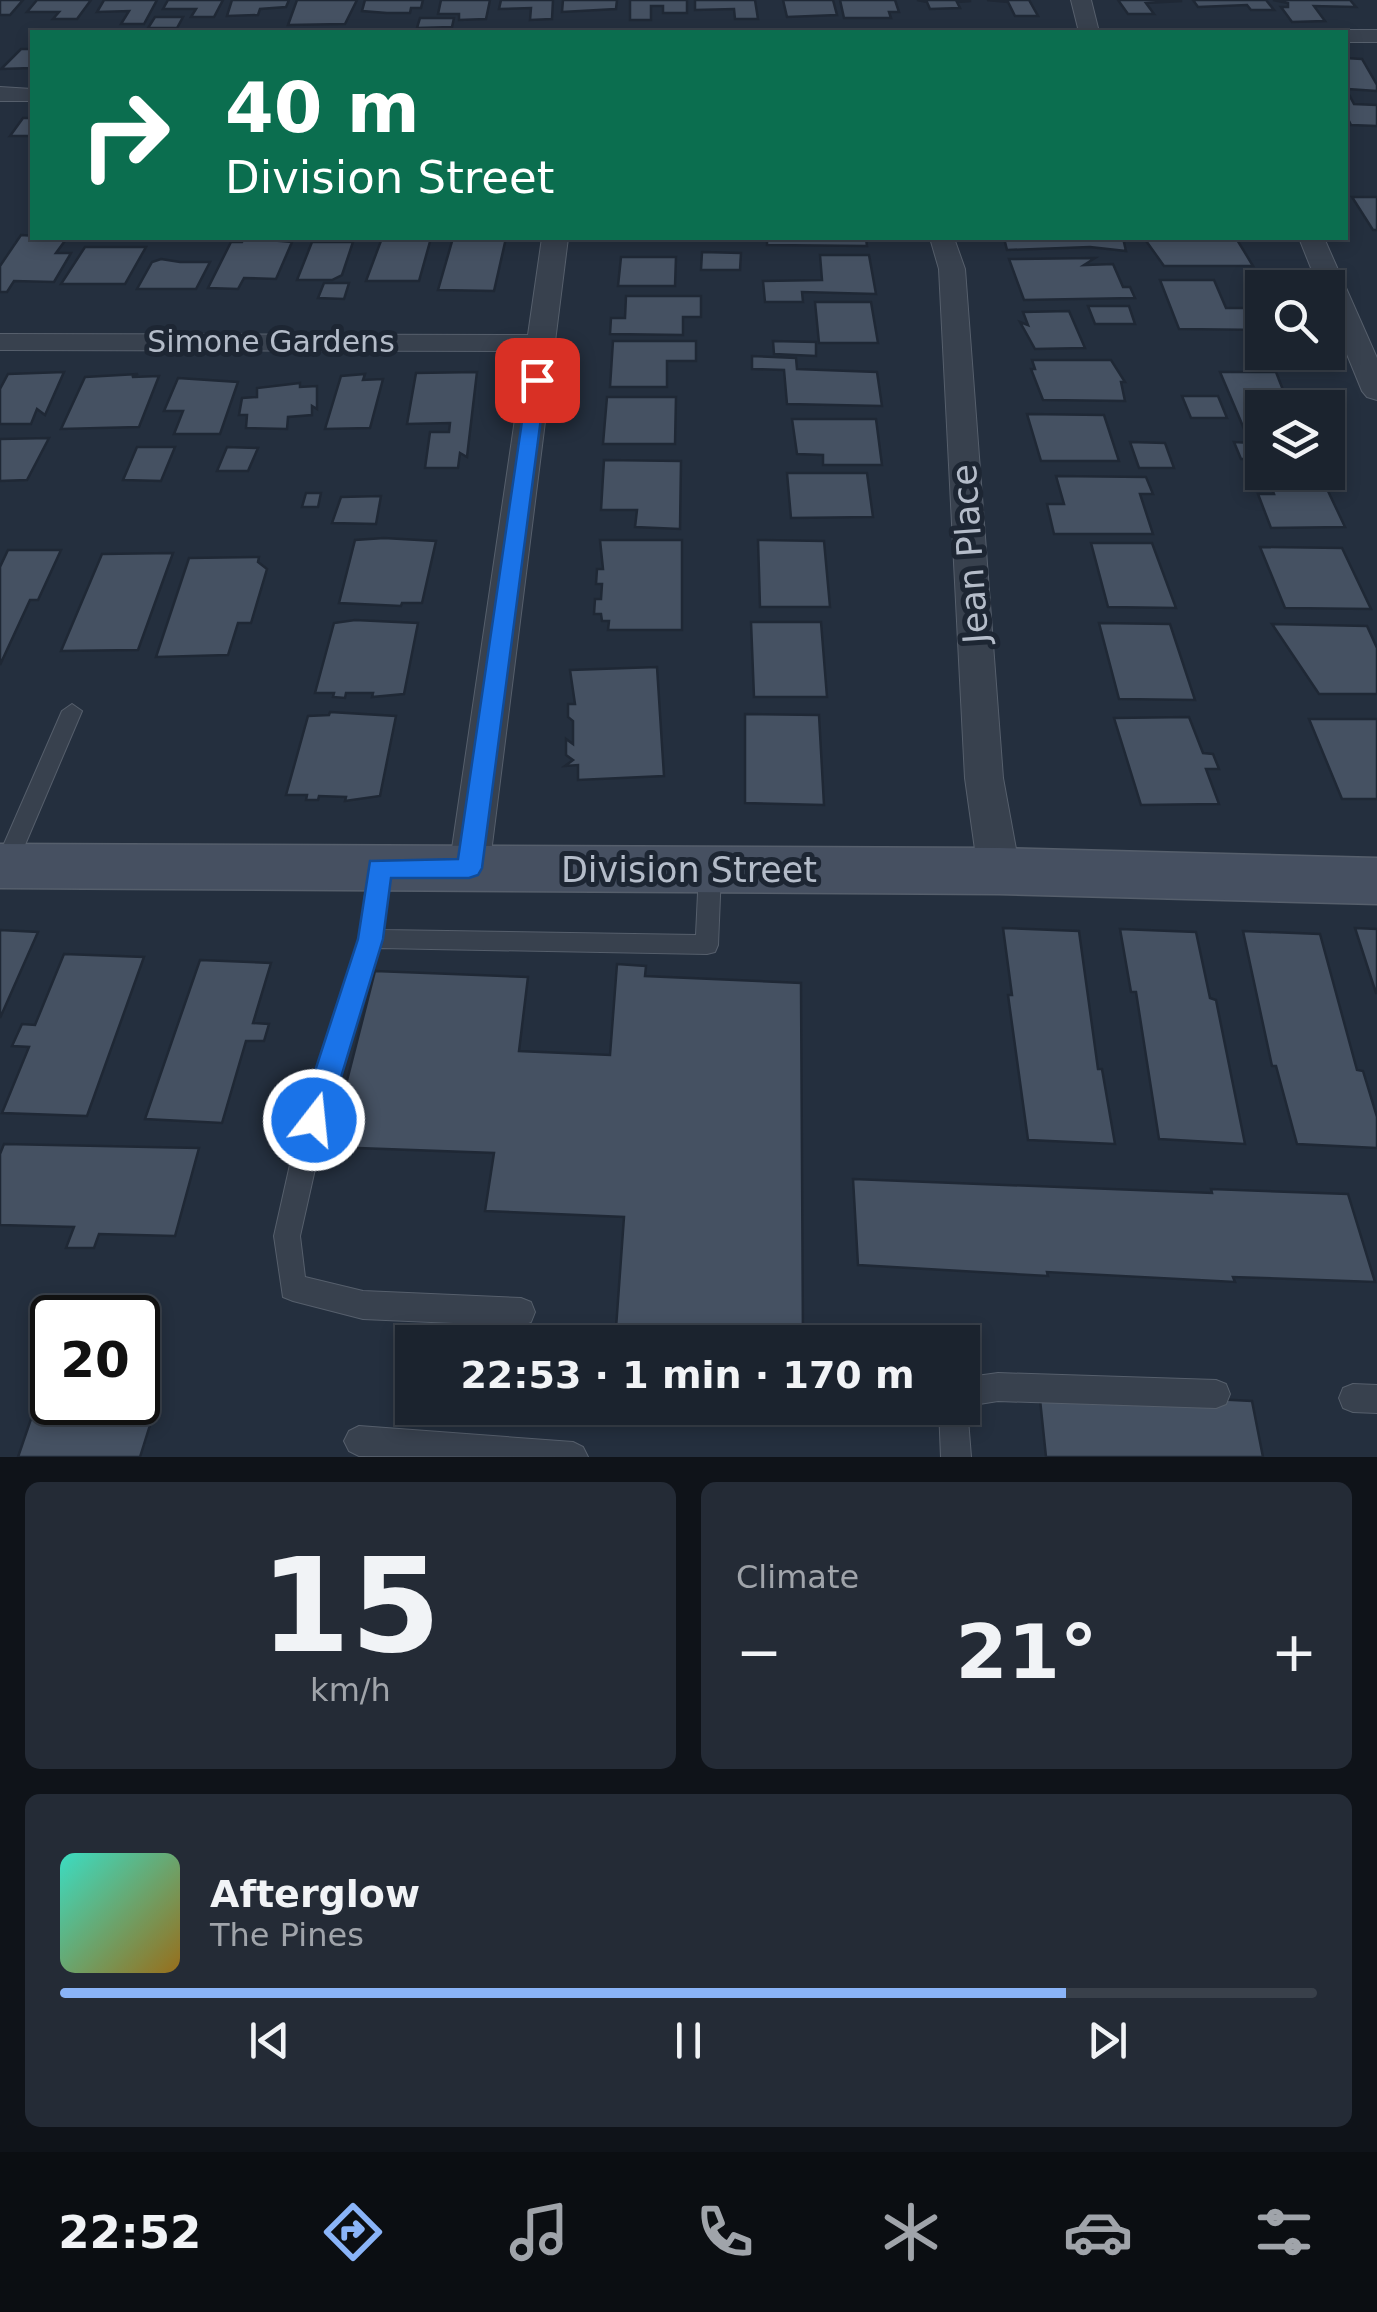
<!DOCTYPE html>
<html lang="en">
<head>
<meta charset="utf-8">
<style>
	:root { --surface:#1b232e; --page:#242b36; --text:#f1f3f6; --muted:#a0a4aa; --line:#39404a; --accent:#8ab4f8 }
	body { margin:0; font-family:"DejaVu Sans",sans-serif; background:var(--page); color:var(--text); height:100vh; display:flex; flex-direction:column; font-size:38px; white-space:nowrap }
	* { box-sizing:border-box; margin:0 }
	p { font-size:32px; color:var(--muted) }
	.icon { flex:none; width:55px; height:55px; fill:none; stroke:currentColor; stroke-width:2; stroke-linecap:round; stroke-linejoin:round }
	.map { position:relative; height:1457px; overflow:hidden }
	.panel { display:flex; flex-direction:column; gap:25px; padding:25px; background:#0f1319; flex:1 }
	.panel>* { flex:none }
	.hud { position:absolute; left:30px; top:30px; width:1318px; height:210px; border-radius:0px; box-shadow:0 5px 15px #0003,0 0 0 2px var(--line); background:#0b6e4f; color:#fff; overflow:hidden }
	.fabs { position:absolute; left:1245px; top:270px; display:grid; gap:20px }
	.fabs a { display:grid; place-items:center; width:100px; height:100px; border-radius:0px; background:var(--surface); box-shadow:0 5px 15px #0003,0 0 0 2px var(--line); font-size:50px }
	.speed { position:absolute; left:30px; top:1295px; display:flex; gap:20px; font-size:50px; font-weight:700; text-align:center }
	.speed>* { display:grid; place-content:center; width:130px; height:130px; border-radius:50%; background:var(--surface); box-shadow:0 5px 15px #0003,0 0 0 2px var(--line); line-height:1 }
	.speed .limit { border:5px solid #111; border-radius:15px; background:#fff; color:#111 }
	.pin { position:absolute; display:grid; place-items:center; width:85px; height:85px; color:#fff; margin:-42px; border-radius:20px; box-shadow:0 5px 15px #0006 }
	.me { position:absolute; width:110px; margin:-55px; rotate:16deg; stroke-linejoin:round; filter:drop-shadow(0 0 8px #0008) }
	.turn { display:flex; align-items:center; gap:35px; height:210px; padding:0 30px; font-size:45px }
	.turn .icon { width:130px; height:130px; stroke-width:2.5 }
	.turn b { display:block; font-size:70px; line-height:85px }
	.big { font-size:75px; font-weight:700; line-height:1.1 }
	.panel .widget { flex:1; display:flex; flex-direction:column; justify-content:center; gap:15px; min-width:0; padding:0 35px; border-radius:15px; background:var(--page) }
	.panel .dial { align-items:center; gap:0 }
	.dial b { font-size:130px; line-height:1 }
	.song { display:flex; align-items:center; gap:30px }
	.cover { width:120px; height:120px; border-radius:15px; background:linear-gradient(135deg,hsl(170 70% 55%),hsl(40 70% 35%)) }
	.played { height:10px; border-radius:5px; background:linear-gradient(90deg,var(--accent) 80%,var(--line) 80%) }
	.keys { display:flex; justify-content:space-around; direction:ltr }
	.heat { display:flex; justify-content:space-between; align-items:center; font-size:55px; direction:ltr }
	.panel .tiles { flex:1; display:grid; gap:25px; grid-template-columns:1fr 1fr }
	.widget:last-child { grid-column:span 2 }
	.trip { position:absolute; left:395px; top:1325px; width:585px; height:100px; border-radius:0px; background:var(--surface); box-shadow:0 5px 15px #0003,0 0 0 2px var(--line); font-weight:700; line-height:100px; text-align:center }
	.menu { display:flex; height:160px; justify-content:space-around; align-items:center; background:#0b0e12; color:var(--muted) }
	.menu .icon { width:70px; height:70px }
	.menu .on { color:var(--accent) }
	.menu b { font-size:45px; color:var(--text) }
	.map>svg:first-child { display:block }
	.building { fill:#455162; stroke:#1f2835; stroke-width:2.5 }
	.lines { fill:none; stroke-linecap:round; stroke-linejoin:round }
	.lane-casing { stroke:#565f6c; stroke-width:2 }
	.street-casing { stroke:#565f6c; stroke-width:2 }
	.secondary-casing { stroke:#565f6c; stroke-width:3 }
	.lane { fill:#38414e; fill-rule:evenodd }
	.street { fill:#38414e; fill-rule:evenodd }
	.secondary { fill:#465061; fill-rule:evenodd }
	.route { fill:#1a73e8; stroke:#114b97; stroke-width:2.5 }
	.labels { text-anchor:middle; stroke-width:10; stroke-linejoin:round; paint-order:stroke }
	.far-street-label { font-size:30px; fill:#b4bcc9; stroke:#1d2633 }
	.street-label { font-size:35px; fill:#b4bcc9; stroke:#1d2633 }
</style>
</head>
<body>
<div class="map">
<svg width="1377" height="1457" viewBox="0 0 1377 1457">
	<rect width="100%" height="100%" fill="#242f3e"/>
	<g class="building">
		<polygon points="0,0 23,0 10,15 0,15"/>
		<polygon points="37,0 91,0 77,19 53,19 59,12 27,12"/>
		<polygon points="104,0 157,0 144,24 121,24 129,11 97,12"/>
		<polygon points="168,0 223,0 214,17 191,17 196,9 163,9"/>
		<polygon points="232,0 289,0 286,7 260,9 258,15 227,16"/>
		<polygon points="297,0 357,0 345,24 288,25"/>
		<polygon points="365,0 423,0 421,8 411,8 410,13 387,13 362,11"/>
		<polygon points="441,0 490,0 486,19 459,20 459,14 438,14"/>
		<polygon points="501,0 553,0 552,19 530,20 531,8 499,9"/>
		<polygon points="563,0 617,0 616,9 562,12"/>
		<polygon points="630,0 687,0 687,13 663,13 663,6 651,6 651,20 630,20"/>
		<polygon points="695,0 755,0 758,19 735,19 734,9 695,10"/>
		<polygon points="783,0 833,0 837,15 787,17"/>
		<polygon points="840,0 895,0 899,12 889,12 891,18 844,18"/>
		<polygon points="917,0 970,0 970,1 957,2 960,8 930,9 927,2"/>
		<polygon points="987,0 1029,0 1038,16 1015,16 1008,2"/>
		<polygon points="1118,0 1181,0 1181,1 1146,3 1154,14 1128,14"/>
		<polygon points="1193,0 1266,0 1274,10 1251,10 1247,5 1198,7"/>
		<polygon points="1273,0 1350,0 1356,7 1314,6 1325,21 1292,22 1281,7 1288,7 1288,3"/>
		<polygon points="155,17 183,17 177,28 148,28"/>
		<polygon points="420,18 454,18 452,27 417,28"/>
		<polygon points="21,49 32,49 32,68 1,69"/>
		<polygon points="1345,58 1362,59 1377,85 1377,91 1346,89 1354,104 1377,105 1377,126 1351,125 1345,113"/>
		<polygon points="23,118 32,118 32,136 10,136"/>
		<polygon points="1352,197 1377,197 1377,230 1373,230"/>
		<polygon points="21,235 67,238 56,253 71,253 54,282 14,281 7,292 0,292 0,266"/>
		<polygon points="244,238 292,242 276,279 244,278 238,289 208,288 231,242 242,242"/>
		<polygon points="382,238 431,238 419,281 366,281"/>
		<polygon points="453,238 506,238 494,291 438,290"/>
		<polygon points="767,238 866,238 867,246 767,245"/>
		<polygon points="1004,238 1123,238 1126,251 1090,247 1007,250"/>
		<polygon points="1144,238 1236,238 1253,266 1164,266"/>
		<polygon points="312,242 353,242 342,275 332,280 297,280"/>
		<polygon points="85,247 146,247 125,284 61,284"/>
		<polygon points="702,252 741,253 740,270 701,270"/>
		<polygon points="820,255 869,255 876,294 802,292 803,302 765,302 763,281 822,280"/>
		<polygon points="621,257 676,257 675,286 618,286"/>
		<polygon points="1095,258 1084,265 1113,264 1123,287 1130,287 1135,298 1024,300 1009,259"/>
		<polygon points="161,259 180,262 210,262 196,289 137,289 152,262"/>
		<polygon points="1160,280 1214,280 1226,308 1262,308 1262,330 1179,329"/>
		<polygon points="324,283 349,283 344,299 318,298"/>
		<polygon points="626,296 701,296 701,317 683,317 683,335 610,334 611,318 625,318"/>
		<polygon points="815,302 871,302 878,343 819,343"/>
		<polygon points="1088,306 1129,306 1135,324 1095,324"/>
		<polygon points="1069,311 1085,348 1035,349 1020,322 1028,325 1023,312"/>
		<polygon points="613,341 696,341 696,361 667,361 667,387 610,387"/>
		<polygon points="773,341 816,342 816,356 774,354"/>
		<polygon points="752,356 796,358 797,369 877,372 882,406 787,404 784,370 752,369"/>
		<polygon points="1032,360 1111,360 1125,382 1121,382 1125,401 1043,400 1031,369 1035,369"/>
		<polygon points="64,372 45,415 37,409 31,424 0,424 0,389 8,374"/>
		<polygon points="477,372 467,457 460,453 458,468 425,468 430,432 449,432 450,423 407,424 416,373"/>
		<polygon points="1220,372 1276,372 1290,408 1262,408 1262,459 1241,459 1234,442 1250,443"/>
		<polygon points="138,374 132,377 159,376 139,427 61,429 85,377"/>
		<polygon points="365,374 363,380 383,379 370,428 325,429 341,376"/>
		<polygon points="178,378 238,382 220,434 174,434 183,411 164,411"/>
		<polygon points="300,383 300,387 317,386 317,409 312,406 312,415 288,417 287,429 246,428 247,415 239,415 242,398 257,397 257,388"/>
		<polygon points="1182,396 1218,396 1227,418 1191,418"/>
		<polygon points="607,397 676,397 675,444 603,444"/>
		<polygon points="1027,414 1104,415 1119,461 1041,461"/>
		<polygon points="792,419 876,419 882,465 823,465 823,455 797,454"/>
		<polygon points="49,438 27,480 0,481 0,439"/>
		<polygon points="1130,442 1165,443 1174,468 1139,468"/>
		<polygon points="137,447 175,447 161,481 123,480"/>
		<polygon points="227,447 258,448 248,471 217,471"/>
		<polygon points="604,460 681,461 680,529 635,527 637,510 601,510"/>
		<polygon points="1266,472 1319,472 1345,527 1271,528 1258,494 1274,494"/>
		<polygon points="787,473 867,473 873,517 791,518"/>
		<polygon points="1056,476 1146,477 1153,494 1140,494 1153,534 1054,534 1047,504 1064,504"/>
		<polygon points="306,493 321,493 318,507 302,507"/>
		<polygon points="381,496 376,524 332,523 341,497"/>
		<polygon points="384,538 436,541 422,603 402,603 401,606 339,603 355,540"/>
		<polygon points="600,540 682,540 682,630 608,630 609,621 602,621 601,614 594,614 595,599 601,599 602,584 596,584 597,569 603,569"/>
		<polygon points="758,540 824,541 830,607 760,607"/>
		<polygon points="1091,543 1152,543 1176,608 1108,607"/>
		<polygon points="1260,547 1342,548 1371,609 1285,608"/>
		<polygon points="8,550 61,550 38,600 30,600 0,665 0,567"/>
		<polygon points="173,553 138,650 61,651 102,554"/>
		<polygon points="259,557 258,562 267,569 251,623 238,623 228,655 156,657 189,558"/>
		<polygon points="355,620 418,623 404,694 372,697 373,693 346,693 345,698 333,697 334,693 315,693 334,623"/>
		<polygon points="751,622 821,622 827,697 754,697"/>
		<polygon points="1099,623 1170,624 1195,700 1119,699"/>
		<polygon points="1272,624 1367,626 1377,648 1377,694 1319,694"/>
		<polygon points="657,667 664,776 578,780 578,765 565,766 573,760 566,755 566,739 573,744 573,721 568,717 568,704 575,704 570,670"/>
		<polygon points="330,712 396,716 380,796 345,801 346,797 319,796 318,800 306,800 307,795 286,795 308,716 329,715"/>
		<polygon points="745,714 819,715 824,805 745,803"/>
		<polygon points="1189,717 1203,753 1213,754 1219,769 1206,769 1219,804 1141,805 1114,718"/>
		<polygon points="1309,719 1377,719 1377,799 1342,799"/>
		<polygon points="1003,928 1079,931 1098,1069 1102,1069 1115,1144 1028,1140 1008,995 1012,995"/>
		<polygon points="1355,928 1377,929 1377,993 1376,993"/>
		<polygon points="1120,929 1196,932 1210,998 1216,1000 1245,1144 1159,1139 1136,992 1131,992"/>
		<polygon points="0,930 38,932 0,1018"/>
		<polygon points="1243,931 1320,934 1357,1070 1363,1071 1377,1117 1377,1148 1297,1144 1276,1066 1272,1066"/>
		<polygon points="64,954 144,957 87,1116 2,1113 29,1047 12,1046 22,1024 35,1025"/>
		<polygon points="200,960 271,963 253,1023 269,1024 264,1041 246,1041 222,1123 145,1119"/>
		<polygon points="617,964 646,966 645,976 801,983 803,1342 615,1342 624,1217 485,1211 494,1153 330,1147 375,971 528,977 519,1051 610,1055"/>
		<polygon points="4,1144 199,1148 175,1236 99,1234 94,1248 66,1248 74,1227 0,1225 0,1154"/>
		<polygon points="853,1179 1212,1193 1211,1189 1348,1194 1375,1282 1233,1277 1235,1282 1047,1272 1048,1276 858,1265"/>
		<polygon points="1039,1390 1252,1401 1263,1457 1046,1457"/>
		<polygon points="65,1402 114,1402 107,1423 150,1425 140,1457 18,1457 32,1416 60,1418"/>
	</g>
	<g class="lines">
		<g class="lane-casing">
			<g id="lane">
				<polygon points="72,704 82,711 16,866 13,872 0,873 0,853 62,711"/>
				<polygon points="379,859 387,862 390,868 383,930 696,935 699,872 702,866 710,863 718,866 721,872 718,945 715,952 707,954 379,948 326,1120 300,1236 305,1277 363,1291 521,1298 531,1302 535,1312 531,1322 521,1326 363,1319 293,1301 283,1297 274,1236 300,1120 360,939 368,868 371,862"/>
				<polygon points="998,1373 1216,1380 1226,1384 1230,1394 1226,1404 1216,1408 998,1401 967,1406 971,1457 941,1457 939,1408 962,1408 962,1378"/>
				<polygon points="1353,1384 1377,1385 1377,1413 1353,1412 1343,1408 1339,1398 1343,1388"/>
				<polygon points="359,1426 573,1442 583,1447 588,1457 359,1456 349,1451 344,1441 349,1431"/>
			</g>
		</g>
		<g class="street-casing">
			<g id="street">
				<polygon points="1071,0 1091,0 1099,32 1079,32"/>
				<polygon points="1345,30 1377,30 1377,42 1345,42 1345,32 1337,32"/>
				<polygon points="0,87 32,89 32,101 0,101"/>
				<polygon points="542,238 568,238 489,869 483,880 469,885 455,880 449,869 525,351 0,350 0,334 528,335"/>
				<polygon points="930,238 954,238 965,269 1003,778 1020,871 1014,882 999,887 984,882 978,871 965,778 939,269"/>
				<polygon points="1299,238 1324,238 1377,358 1377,400 1367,397 1362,391 1328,308 1328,288 1319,288"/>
			</g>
		</g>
		<g class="secondary-casing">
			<polygon id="secondary" points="0,844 999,848 1377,858 1377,904 999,894 0,888"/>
		</g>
		<use href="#lane" class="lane"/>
		<use href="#street" class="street"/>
		<use href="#secondary" class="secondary"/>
	</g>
	<polygon class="route" points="537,375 546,380 482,868 478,875 469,878 391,878 383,939 328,1120 324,1129 314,1133 303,1129 299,1120 358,939 370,861 458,859 528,380"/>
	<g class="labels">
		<g class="far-street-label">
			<text x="271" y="352">Simone Gardens</text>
		</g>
		<g class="street-label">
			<text transform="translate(970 554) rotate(-94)" y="12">Jean Place</text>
			<text x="689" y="882">Division Street</text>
		</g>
	</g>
</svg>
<div class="fabs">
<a><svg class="icon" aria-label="search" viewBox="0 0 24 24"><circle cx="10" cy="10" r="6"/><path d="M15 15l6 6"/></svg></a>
<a><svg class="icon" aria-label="layers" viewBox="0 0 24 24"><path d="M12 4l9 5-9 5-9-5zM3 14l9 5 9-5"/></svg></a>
</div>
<div class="speed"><div class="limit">20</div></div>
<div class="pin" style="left:537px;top:380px;background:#d93025"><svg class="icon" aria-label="arrive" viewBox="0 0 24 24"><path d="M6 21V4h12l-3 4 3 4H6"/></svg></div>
<svg class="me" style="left:314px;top:1120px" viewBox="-20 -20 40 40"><circle r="17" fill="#1a73e8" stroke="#fff" stroke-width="3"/><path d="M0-11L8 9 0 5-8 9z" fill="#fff"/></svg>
<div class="trip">22:53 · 1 min · 170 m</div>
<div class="hud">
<div class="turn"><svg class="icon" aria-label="right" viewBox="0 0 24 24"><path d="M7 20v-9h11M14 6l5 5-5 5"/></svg><div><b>40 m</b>Division Street</div></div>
</div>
</div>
<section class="panel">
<div class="tiles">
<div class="widget dial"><b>15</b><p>km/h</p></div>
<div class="widget"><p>Climate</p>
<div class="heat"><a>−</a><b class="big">21°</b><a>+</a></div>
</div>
<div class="widget">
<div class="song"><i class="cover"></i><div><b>Afterglow</b><p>The Pines</p></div></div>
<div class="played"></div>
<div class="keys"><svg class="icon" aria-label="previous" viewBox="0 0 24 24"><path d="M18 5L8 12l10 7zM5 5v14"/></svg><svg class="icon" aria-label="pause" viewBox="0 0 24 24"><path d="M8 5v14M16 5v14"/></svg><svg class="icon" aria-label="next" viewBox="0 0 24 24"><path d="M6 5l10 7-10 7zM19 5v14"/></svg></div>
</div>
</div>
</section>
<nav class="menu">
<b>22:52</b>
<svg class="icon on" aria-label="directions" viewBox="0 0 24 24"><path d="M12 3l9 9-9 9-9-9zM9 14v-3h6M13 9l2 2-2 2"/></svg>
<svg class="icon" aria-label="music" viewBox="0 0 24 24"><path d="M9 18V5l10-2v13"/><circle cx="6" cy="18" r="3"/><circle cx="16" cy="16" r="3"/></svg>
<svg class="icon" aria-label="phone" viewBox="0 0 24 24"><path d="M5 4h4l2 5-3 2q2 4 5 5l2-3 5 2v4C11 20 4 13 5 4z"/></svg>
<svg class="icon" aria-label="climate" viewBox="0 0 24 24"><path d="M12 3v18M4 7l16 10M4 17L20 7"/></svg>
<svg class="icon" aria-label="car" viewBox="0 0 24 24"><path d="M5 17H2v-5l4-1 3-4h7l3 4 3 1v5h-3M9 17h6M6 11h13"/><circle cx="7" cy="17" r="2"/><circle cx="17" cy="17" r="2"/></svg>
<svg class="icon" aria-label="filters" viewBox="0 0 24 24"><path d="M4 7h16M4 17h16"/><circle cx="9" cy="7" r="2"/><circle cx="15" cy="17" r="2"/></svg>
</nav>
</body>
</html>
